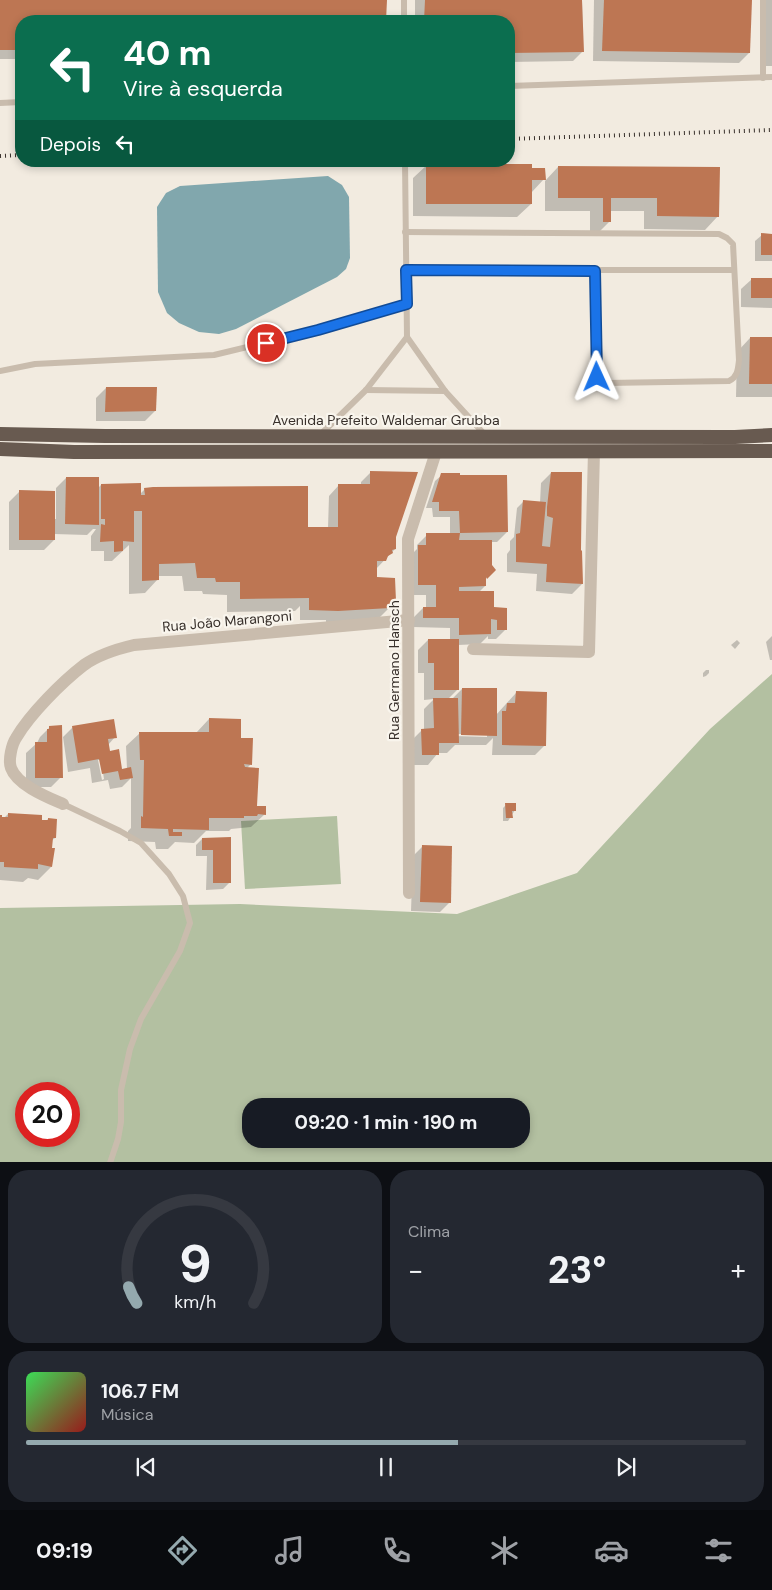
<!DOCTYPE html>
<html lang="pt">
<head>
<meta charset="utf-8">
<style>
	:root { --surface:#171b24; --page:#242831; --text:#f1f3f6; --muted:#9ea1a6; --line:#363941; --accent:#94a9ae }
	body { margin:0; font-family:"DM Sans",sans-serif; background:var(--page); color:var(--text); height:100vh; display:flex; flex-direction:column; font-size:19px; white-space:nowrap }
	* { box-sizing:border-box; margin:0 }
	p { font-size:16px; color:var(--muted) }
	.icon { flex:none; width:28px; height:28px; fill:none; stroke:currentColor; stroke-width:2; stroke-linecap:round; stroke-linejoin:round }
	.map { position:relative; height:1162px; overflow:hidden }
	.sheet { display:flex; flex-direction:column; gap:8px; padding:8px; background:#0d0f14; flex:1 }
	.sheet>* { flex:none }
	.hud { position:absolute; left:15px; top:15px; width:500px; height:152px; border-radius:20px; box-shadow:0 2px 8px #0003; background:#0b6e4f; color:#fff; overflow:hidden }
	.speed { position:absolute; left:15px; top:1082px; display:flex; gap:10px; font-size:25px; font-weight:700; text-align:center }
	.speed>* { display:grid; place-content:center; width:65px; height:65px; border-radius:50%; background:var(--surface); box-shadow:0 2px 8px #0003; line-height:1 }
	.speed .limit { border:8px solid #d22; background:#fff; color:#111 }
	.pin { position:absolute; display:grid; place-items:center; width:42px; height:42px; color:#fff; margin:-21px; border:2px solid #fff; border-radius:50%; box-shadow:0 1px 5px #0007 }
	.me { position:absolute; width:55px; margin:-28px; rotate:359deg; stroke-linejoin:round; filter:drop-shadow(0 0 4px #0008) }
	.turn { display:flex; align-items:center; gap:18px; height:105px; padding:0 25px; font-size:22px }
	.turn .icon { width:65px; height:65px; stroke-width:2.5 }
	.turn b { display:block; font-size:35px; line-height:42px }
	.then { display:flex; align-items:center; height:48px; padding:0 25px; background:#0003; gap:10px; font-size:19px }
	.big { font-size:38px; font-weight:700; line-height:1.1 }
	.sheet .widget { flex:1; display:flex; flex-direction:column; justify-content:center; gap:8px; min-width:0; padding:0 18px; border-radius:20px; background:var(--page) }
	.sheet .dial { align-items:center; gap:0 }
	.dial svg { height:130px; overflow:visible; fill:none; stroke:var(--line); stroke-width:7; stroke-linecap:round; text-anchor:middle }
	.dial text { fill:var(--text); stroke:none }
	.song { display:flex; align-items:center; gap:15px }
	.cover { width:60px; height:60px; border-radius:8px; background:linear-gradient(135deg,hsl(130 70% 55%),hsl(0 70% 35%)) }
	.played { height:5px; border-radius:2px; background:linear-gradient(90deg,var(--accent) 60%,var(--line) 60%) }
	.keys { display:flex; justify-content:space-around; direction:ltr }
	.heat { display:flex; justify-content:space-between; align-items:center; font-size:28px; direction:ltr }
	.sheet .tiles { flex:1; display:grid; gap:8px; grid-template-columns:1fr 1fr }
	.widget:last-child { grid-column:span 2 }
	.trip { position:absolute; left:242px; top:1098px; width:288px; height:50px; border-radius:20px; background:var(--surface); box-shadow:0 2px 8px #0003; font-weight:700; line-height:50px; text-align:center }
	.tabs { display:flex; height:80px; justify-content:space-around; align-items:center; background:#090b0e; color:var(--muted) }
	.tabs .icon { width:35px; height:35px }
	.tabs .current { color:var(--accent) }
	.tabs b { font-size:22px; color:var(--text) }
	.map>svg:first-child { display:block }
	.green { fill:#b3c0a1; fill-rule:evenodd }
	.water { fill:#81a7ad }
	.shadow { fill:#0003; fill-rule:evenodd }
	.building { fill:#bd7653 }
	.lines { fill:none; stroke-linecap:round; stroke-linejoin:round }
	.service { stroke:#c9bcad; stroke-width:6 }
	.minor { stroke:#c9bcad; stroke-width:12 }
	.trunk { stroke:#685a50; stroke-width:14 }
	.rail { stroke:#38302b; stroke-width:4; stroke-dasharray:1 4; stroke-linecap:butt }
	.route-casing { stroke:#114b97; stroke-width:12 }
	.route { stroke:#1a73e8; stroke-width:9 }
	.labels { text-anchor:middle; stroke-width:4.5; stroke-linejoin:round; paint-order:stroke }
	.street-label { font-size:14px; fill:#38302b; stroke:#f9f5ed }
</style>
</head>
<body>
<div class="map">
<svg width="772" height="1163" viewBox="0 0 772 1163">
	<rect width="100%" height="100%" fill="#f2ebe0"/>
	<g class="green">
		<path d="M772,674V1162H0V908L240,904L457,914L577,873L710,729ZM26,1094H69V1136H26ZM251,1106H521V1139H251Z"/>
		<polygon points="337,816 341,884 245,889 241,821"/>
	</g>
	<polygon class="water" points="328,176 342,185 349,197 350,258 346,269 337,277 236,329 219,334 199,332 179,323 167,313 158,292 157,207 166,193 180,186"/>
	<g class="shadow">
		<polygon points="0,0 385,0 385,21 21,21 21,59 0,59"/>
		<polygon points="415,0 582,0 583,51 573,61 509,62 509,21 415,21"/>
		<polygon points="594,0 750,0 749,53 739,63 593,61"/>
		<polygon points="761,0 772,0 772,66 762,66"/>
		<polygon points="427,165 531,169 544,179 531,193 531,204 517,217 413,216 413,178"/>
		<polygon points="558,167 718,216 705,230 644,229 644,211 610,211 610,221 596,235 590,235 590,211 545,211 545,181"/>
		<polygon points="762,235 772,235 772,261 755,261 755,241"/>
		<polygon points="752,279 772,279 772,308 741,307 741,289"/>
		<polygon points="750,338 772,339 772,397 736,397 737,352"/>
		<polygon points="106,388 155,411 145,421 96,421 96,398"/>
		<polygon points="371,472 395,537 395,549 376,569 376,579 392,605 378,619 326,624 326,620 300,620 300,606 295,611 227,612 227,595 203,594 202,591 184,591 182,576 158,576 158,579 145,593 129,594 129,545 112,561 104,561 104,551 91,551 91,536 96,529 93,529 87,535 54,534 54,540 44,550 9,550 9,502 19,492 54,519 56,519 56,488 66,478 98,488 101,485 140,494 145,489 216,487 306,487 307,530 328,528 329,496 339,485 361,485 361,482"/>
		<polygon points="551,473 582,584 572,594 536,591 537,574 507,572 507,554 510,550 510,541 514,537 517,508 523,502 540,503 541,483"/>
		<path d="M442,475L507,532L497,542H490V565L495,570L484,580L485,586L479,592L493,608L506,629L496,639H488V636L480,644L458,645V689L448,699H452L462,689L496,715L516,693L545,745L535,755H492L493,738L486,745H455L447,753H438L428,765H412V740L422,730H424V709L434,699L424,700V673H418V650L428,640H450V628L413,627V618L423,608H426V595H409V557L417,549V545L427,535H450V517H433L432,508H426L435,481ZM455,734H487V737L455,736Z"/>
		<polygon points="772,636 772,660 770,660 766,642"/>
		<polygon points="737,640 740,643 735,649 731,645"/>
		<polygon points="706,670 709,670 709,673 706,676 703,677 703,673"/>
		<path d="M209,719L240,739L251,764L246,769L256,807L265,814L251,827L231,829L229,831H206L194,843L175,842L168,849H156L155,842L128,841V831L131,828V778L122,787L110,789L108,780L92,783L90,768L68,772L63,737L73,727L115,737L108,745L109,752L121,770L127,769L126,746L140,733H196ZM98,760H101L104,779L102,780Z"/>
		<polygon points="50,727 61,777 51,787 26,787 26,753 37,743 40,737"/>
		<polygon points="506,805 515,810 508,821 503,821 503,808"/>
		<polygon points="8,814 46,821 48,819 55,821 55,838 51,841 51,867 38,880 28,878 23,882 0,880 0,816 0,818 4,818"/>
		<polygon points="230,838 230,882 223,889 206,890 207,856 196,856 196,845 202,839"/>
		<polygon points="423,846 450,902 440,912 411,911 413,856"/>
	</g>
	<g class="building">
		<polygon points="0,0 387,0 386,21 21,21 21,50 0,50"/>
		<polygon points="425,0 582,0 584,52 509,53 509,21 424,21"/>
		<polygon points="604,0 752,0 750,53 602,51"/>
		<polygon points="426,164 532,164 532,168 545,168 546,180 532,180 532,204 426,204"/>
		<polygon points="558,166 720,167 719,217 657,216 657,198 611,198 611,222 603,222 603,198 558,198"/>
		<polygon points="761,233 772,234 772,255 761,255"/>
		<rect x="751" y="278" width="21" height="20"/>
		<polygon points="750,337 772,337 772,384 749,384"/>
		<polygon points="106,387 157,387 156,411 105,412"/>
		<polygon points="370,471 418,472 396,537 396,549 392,550 393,553 388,556 386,561 377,561 377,577 395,578 396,601 390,608 338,611 309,610 309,598 240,599 240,582 216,582 215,578 197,578 195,563 159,564 159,580 142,581 142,511 134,511 134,542 123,541 123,551 114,552 114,541 100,542 101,524 105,525 105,519 101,519 101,484 141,483 141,495 145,495 144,488 153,487 308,486 308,527 338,527 338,484 370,484"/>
		<polygon points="551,472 582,472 581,550 582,551 583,584 546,582 547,564 516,562 516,534 520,533 523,500 546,502 542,546 550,547 553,518 547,516 547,507"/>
		<polygon points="441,473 460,473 460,475 507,475 508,532 460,533 459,511 439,511 439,502 432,502"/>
		<polygon points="66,477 99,477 99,525 65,524"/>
		<polygon points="19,490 55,491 55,540 19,540"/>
		<polygon points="426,533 460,533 459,540 492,540 492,565 496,570 487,579 486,577 486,586 459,587 459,591 494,591 494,607 507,608 507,630 497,630 497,620 491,619 491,634 459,635 459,618 423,618 423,607 436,607 436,585 418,585 418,545 426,545"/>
		<polygon points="428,639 459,639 459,690 434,690 434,663 428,663"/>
		<polygon points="462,688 497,688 497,736 461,735"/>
		<polygon points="516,691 547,692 546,746 502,745 502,711 506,711 507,703 515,703"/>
		<polygon points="433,698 458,698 459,743 439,743 439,755 422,755 421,729 434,728"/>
		<polygon points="209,718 241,719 241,738 253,738 252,765 244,764 245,767 259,768 257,806 266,806 266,815 258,814 257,816 244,816 244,818 209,818 209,830 173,829 173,832 182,832 182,836 169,836 168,829 141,828 141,816 143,817 144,760 140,760 139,732 209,732"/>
		<polygon points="114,719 117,738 108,739 110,751 119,749 122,769 131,767 133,778 120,780 118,771 102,774 99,759 78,763 72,726"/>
		<polygon points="62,725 63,778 35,778 35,742 47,742 47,729 49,729 49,726"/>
		<polygon points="505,803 516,803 516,811 512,811 513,818 506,818"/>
		<polygon points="8,813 42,815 42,820 48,820 48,818 57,819 56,838 53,838 52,848 55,848 52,867 38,864 38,869 4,867 4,862 0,862 0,815 2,815 2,817 8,817"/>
		<polygon points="231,837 231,883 213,883 213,850 202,850 202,838"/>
		<polygon points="422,845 452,846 451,903 420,902"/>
	</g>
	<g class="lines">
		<g class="service">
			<polyline points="763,0 763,78"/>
			<polyline points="404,21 404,0"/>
			<polyline points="509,86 772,77"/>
			<polyline points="0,103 21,102"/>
			<polyline points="405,161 407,337"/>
			<path d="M405,232L719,234L727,238L733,244L739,360C738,368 738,377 729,381L607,383L601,382L597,377L595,271"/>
			<polyline points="406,270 734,270"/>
			<polyline points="0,371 35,364 214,355 318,330 407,303"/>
			<polyline points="366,390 445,391"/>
			<polyline points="320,435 366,390 407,337 445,391 486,436"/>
			<polyline points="63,804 120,831 141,843 169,874 183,896 190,923 180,951 141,1019 130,1049 121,1090 121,1122 118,1139 110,1163"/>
		</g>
		<g class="minor">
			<polyline points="473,649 589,652 594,451"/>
			<path d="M63,804C47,797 17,785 11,768C8,760 12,744 16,738C30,714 62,682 84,665C98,655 117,649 134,645L409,620"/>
			<polyline points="409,893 408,539 436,452"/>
		</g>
		<g class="trunk">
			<polyline points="0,434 105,436 735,437 772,435"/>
			<polyline points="0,449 74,452 772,451"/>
		</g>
		<g class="rail">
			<polyline points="509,139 772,130"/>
			<polyline points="0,156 21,155"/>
		</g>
	</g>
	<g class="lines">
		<g class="route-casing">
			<polyline id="route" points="266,343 318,330 407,304 406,270 595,271 597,377"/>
		</g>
		<use href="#route" class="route"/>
	</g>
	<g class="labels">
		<g class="street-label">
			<text x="386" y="425">Avenida Prefeito Waldemar Grubba</text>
			<text transform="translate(227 621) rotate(-5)" y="5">Rua João Marangoni</text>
			<text transform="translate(394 670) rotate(-90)" y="5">Rua Germano Hansch</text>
		</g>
	</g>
</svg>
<div class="speed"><div class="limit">20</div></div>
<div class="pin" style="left:266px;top:343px;background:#d93025"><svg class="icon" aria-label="arrive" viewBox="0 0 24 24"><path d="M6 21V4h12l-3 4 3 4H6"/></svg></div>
<svg class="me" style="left:597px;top:377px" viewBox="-20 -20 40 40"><path d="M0-17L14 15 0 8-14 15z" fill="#1a73e8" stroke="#fff" stroke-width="4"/></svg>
<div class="trip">09:20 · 1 min · 190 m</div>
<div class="hud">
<div class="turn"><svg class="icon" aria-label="left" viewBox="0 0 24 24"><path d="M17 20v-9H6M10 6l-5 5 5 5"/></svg><div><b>40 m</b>Vire à esquerda</div></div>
<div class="then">Depois<svg class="icon" aria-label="left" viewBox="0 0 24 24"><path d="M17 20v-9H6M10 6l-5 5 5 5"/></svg></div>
</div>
</div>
<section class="sheet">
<div class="tiles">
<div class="widget dial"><svg viewBox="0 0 100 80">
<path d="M14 69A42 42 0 1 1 86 69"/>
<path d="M14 69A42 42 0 0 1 9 59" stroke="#94a9ae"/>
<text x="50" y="56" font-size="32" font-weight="700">9</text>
<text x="50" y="72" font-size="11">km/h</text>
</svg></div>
<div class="widget"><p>Clima</p>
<div class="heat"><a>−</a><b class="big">23°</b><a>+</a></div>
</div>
<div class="widget">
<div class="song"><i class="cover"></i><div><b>106.7 FM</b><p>Música</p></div></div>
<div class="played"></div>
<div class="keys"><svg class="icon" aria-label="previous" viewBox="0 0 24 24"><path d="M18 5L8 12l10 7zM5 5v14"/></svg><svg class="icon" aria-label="pause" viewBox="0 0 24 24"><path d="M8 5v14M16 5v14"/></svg><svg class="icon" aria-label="next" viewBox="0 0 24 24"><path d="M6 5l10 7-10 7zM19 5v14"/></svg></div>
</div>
</div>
</section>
<nav class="tabs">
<b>09:19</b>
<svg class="icon current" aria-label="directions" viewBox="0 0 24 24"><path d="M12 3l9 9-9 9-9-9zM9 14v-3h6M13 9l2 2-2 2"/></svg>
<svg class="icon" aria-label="music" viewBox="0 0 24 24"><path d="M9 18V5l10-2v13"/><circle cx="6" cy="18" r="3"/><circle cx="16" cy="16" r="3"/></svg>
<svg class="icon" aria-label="phone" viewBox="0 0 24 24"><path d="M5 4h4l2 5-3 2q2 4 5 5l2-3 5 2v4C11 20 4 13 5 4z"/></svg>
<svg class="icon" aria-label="climate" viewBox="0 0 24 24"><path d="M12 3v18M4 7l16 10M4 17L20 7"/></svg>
<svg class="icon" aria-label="car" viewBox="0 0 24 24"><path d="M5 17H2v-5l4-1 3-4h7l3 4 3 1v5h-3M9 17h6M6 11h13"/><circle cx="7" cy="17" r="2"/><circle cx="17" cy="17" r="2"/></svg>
<svg class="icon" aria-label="filters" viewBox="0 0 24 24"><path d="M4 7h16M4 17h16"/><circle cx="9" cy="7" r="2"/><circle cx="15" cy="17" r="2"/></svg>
</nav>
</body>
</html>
